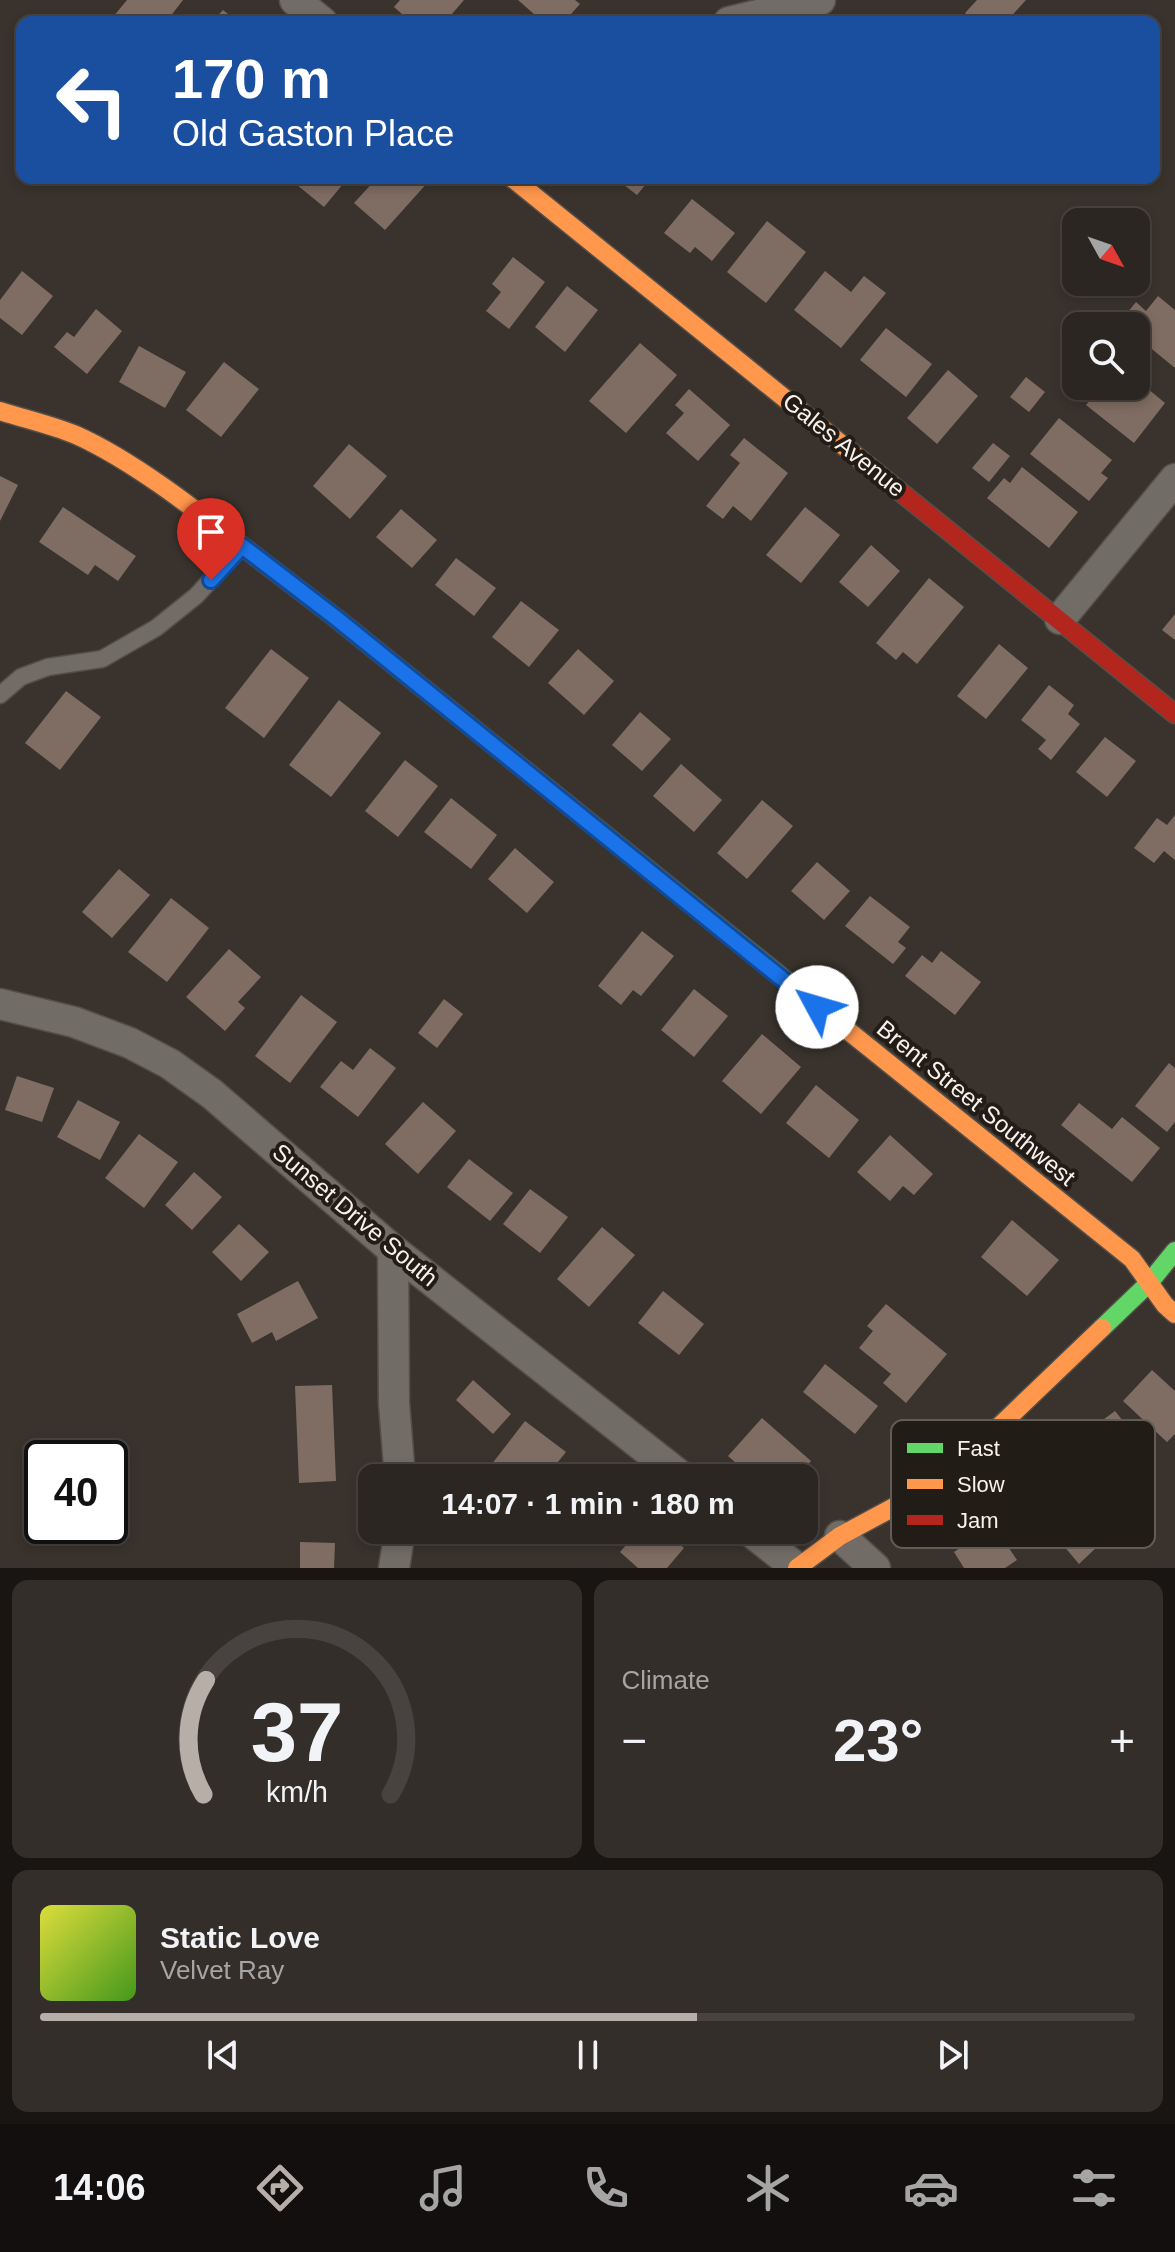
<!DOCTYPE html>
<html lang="en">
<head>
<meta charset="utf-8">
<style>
	:root { --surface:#2c2622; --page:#342e2a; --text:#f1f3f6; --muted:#a6a5a5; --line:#484340; --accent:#b6aea7 }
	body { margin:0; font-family:Helvetica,sans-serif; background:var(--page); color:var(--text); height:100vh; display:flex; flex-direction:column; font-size:30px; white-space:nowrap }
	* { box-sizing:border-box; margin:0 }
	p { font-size:26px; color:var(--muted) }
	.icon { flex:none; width:44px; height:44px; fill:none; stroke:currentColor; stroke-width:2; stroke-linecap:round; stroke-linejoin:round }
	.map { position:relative; height:1568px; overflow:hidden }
	.drawer { display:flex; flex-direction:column; gap:12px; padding:12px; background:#181513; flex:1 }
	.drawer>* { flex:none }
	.hud { position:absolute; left:16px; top:16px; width:1144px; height:168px; border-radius:16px; box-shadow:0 4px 12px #0003,0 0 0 2px var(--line); background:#1a4fa0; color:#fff; overflow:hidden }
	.needle { width:52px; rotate:130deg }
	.fabs { position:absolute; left:1062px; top:208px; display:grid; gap:16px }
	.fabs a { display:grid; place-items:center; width:88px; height:88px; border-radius:16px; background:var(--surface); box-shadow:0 4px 12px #0003,0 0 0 2px var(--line); font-size:40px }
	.speed { position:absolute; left:24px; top:1440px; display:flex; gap:16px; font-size:40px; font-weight:700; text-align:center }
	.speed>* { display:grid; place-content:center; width:104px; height:104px; border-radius:50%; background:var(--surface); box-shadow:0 4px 12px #0003,0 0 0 2px var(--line); line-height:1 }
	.speed .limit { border:4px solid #111; border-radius:12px; background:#fff; color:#111 }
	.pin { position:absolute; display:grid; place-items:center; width:68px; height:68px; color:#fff; margin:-82px -34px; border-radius:50% 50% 50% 0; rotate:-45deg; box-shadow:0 0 8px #0007 }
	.pin .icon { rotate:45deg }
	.me { position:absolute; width:88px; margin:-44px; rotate:309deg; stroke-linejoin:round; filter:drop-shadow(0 0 6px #0008) }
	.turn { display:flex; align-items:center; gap:28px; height:168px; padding:0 24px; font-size:36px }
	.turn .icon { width:104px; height:104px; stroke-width:2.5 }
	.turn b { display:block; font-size:56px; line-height:68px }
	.big { font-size:60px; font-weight:700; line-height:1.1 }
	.drawer .tile { flex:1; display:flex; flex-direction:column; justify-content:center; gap:12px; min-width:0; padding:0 28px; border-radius:16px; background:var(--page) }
	.drawer .dial { align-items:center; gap:0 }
	.dial svg { height:208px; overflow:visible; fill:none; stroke:var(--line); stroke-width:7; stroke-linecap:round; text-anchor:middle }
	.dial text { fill:var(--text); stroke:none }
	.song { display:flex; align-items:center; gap:24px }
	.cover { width:96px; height:96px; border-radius:12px; background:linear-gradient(135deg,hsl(60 70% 55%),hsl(100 70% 35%)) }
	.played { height:8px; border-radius:4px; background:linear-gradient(90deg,var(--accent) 60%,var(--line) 60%) }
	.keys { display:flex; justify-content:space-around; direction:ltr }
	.heat { display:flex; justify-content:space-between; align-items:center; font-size:44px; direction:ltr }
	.drawer .tiles { flex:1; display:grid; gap:12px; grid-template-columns:1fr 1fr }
	.tile:last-child { grid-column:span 2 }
	.trip { position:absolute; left:358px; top:1464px; width:460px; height:80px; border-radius:16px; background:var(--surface); box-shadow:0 4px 12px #0003,0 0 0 2px var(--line); font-weight:700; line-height:80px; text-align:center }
	.dock { display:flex; height:128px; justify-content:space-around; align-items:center; background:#120f0e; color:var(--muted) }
	.dock .icon { width:56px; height:56px }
	.dock .active { color:var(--accent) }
	.dock b { font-size:36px; color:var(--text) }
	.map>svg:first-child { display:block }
	.building { fill:#7f6c62 }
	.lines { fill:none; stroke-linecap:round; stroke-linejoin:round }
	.lane-casing { stroke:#544f49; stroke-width:19 }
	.street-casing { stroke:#544f49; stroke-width:33 }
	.fast-casing { stroke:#544f49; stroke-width:21 }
	.slow-casing { stroke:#544f49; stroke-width:21 }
	.jam-casing { stroke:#544f49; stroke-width:21 }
	.lane { stroke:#726c67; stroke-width:16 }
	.street { stroke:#726c67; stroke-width:30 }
	.fast { stroke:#63d668; stroke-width:18 }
	.slow { stroke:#ff974d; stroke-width:18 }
	.jam { stroke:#b3261e; stroke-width:18 }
	.route-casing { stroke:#114b97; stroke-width:20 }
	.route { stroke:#1a73e8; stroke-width:14 }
	.labels { text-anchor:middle; stroke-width:8; stroke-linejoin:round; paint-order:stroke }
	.street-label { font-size:24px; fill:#f9f1e9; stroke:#221c17 }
	.key { fill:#221c17; stroke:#625c56; stroke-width:2 }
	.key-label { font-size:22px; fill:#f9f1e9 }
</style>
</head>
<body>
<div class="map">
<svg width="1175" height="1568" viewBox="0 0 1175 1568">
	<rect width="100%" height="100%" fill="#3a332d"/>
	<g class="building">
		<polygon points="127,0 183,0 166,22 119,22 113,17"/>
		<polygon points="400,0 464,0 445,22 411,22 394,7"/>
		<polygon points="518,0 575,0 580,4 564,22 543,22"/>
		<polygon points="977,0 1026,0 1006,22 975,22 965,13"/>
		<polygon points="223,10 238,22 212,22"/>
		<polygon points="292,178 348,178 324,207 291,180"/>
		<polygon points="377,178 426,178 429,181 385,230 354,203"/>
		<polygon points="615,178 651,178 637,195"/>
		<polygon points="692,199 735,233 712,261 695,247 690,253 664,233"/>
		<polygon points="767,221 806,252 766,303 727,272"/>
		<polygon points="513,257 545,282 509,329 486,311 501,292 492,284"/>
		<polygon points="22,271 53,296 22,335 0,318 0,300"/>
		<polygon points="825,271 851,292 864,276 886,293 841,348 794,310"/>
		<polygon points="567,286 598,310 565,352 535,327"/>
		<polygon points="1158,296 1175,310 1175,368 1136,336 1136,326 1123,326 1119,323 1136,302 1146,311"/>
		<polygon points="96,309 122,331 87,374 54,347 67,332 74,337"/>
		<polygon points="886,328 932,364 906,397 860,360"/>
		<polygon points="640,343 677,375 626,433 589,401"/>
		<polygon points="139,346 186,372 165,408 119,382"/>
		<polygon points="224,362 259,389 221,437 186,410"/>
		<polygon points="948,370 978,396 937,444 907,418"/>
		<polygon points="1026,377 1045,392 1029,412 1010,397"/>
		<polygon points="1136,379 1165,403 1134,443 1086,405 1101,386 1136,386"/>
		<polygon points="689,389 730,425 698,461 666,433 684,413 675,405"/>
		<polygon points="1059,418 1112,460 1101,473 1108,478 1089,501 1030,454"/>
		<polygon points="744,438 788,473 751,521 733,506 723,519 706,506 740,463 730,455"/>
		<polygon points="993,443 1010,456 989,482 972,468"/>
		<polygon points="349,444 387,476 350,519 313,486"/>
		<polygon points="1022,467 1078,512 1049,548 987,498 1004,478 1010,483"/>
		<polygon points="0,476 18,485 0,521"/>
		<polygon points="63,507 136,556 118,581 95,565 88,575 39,542"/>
		<polygon points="805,507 840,535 801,583 766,555"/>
		<polygon points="401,509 437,540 412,568 376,537"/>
		<polygon points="871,545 900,571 868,607 839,582"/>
		<polygon points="456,558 496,588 474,616 435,585"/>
		<polygon points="929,578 964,607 917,664 903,652 896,660 876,643"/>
		<polygon points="521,601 559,630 529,667 492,637"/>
		<polygon points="1175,614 1175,640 1162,630"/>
		<polygon points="999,644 1028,668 986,719 957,696"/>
		<polygon points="271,649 309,678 264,738 225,708"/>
		<polygon points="578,649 614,681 584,715 548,683"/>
		<polygon points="1049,685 1074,705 1068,714 1080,724 1051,760 1038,749 1046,740 1021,720"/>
		<polygon points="66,691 101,717 60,770 25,743"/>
		<polygon points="339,700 381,733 331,797 289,765"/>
		<polygon points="640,712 671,739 642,771 612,745"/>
		<polygon points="1105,737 1136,761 1107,797 1076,772"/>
		<polygon points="405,760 438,786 398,837 365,811"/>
		<polygon points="681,764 722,800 694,832 653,796"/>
		<polygon points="451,798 497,835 471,869 424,832"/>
		<polygon points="762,800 793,826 747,879 717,853"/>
		<polygon points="1175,815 1175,860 1164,851 1154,863 1134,848 1157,818 1167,825"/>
		<polygon points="515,848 554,882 527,913 488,879"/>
		<polygon points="817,862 850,891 824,920 791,891"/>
		<polygon points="119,869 150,895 112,938 82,912"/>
		<polygon points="870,896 910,927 898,942 906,948 893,964 845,926"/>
		<polygon points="171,898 209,928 167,982 128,952"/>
		<polygon points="642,931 674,956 641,996 633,990 621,1005 598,986"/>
		<polygon points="229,949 261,977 238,1002 245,1008 225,1031 186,997"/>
		<polygon points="941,951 981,982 955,1015 905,976 922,955 932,963"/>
		<polygon points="694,989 728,1016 694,1057 661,1030"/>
		<polygon points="301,995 337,1022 290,1083 255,1056"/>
		<polygon points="444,999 463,1014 437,1048 418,1033"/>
		<polygon points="762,1034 801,1067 761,1114 722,1081"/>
		<polygon points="370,1048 396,1068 358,1117 320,1087 341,1061 353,1070"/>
		<polygon points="1169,1063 1175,1068 1175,1122 1167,1132 1135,1106"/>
		<polygon points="17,1076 54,1088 42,1122 5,1110"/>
		<polygon points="816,1085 859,1120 829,1158 786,1123"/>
		<polygon points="78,1100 120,1122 100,1160 57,1137"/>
		<polygon points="423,1102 456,1131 418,1174 385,1144"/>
		<polygon points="1079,1103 1112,1129 1122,1117 1160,1148 1132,1182 1061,1125"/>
		<polygon points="139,1134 178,1162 144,1208 105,1178"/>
		<polygon points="890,1135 933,1174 914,1195 903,1186 890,1201 857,1172"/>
		<polygon points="469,1159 513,1193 490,1221 447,1187"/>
		<polygon points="194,1172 222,1197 192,1230 165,1205"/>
		<polygon points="530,1189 568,1217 540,1253 503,1224"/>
		<polygon points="1012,1220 1059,1260 1027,1296 981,1257"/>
		<polygon points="239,1224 269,1252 241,1281 212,1252"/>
		<polygon points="602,1227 635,1255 589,1307 557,1279"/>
		<polygon points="298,1281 318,1318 276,1341 272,1332 252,1343 237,1314"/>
		<polygon points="663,1291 704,1324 679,1355 638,1323"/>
		<polygon points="886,1304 947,1354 906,1403 883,1383 891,1374 859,1348 873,1331 867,1326"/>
		<polygon points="825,1364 878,1406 855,1434 803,1392"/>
		<polygon points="1152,1370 1175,1391 1175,1434 1167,1442 1123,1401"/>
		<polygon points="473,1380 511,1414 493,1434 456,1400"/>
		<polygon points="332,1385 336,1481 299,1483 295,1386"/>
		<polygon points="1115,1411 1156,1462 1120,1490 1080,1437"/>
		<polygon points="762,1418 811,1461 796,1478 753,1478 728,1456"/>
		<polygon points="525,1421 566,1452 545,1478 481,1478"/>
		<polygon points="1073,1475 1102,1510 1082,1525 1099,1545 1079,1564 1032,1508"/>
		<polygon points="994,1526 1017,1560 1005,1568 964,1568 954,1552"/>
		<polygon points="639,1530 663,1530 684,1548 667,1568 638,1568 620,1552"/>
		<polygon points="300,1542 335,1543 334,1568 300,1568"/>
	</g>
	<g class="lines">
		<g class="lane-casing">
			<polyline id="lane" points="0,695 21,677 48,667 102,659 156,628 196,596 241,547"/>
		</g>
		<g class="street-casing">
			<g id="street">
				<polyline points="295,0 322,22"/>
				<polyline points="729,22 820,0"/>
				<polyline points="1060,619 1175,479"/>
				<polyline points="0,1004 74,1022 130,1043 170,1064 212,1094 393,1250 683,1478"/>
				<polyline points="393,1250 394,1403 400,1478"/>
				<polyline points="749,1530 797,1568"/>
				<polyline points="840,1536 875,1568"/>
				<polyline points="394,1568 400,1530"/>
			</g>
		</g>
		<g class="fast-casing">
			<g id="fast">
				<polyline points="255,556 336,618 851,1033"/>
				<polyline points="1102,1328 1149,1283 1175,1251"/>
			</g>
		</g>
		<g class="slow-casing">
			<g id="slow">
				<polyline points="512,178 861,460"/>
				<path d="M0,411C25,419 52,425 76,435C136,462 202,515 255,556"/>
				<polyline points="851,1033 1132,1259 1165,1305 1175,1314"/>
				<polyline points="797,1568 840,1536 907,1500 963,1461 1102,1328"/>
			</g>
		</g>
		<g class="jam-casing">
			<polyline id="jam" points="861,460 1175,714"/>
		</g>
		<use href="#lane" class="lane"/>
		<use href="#street" class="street"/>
		<use href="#fast" class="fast"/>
		<use href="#slow" class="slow"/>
		<use href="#jam" class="jam"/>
	</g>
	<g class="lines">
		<g class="route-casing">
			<polyline id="route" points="211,580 242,546 336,618 817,1007"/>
		</g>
		<use href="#route" class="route"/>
	</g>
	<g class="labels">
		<g class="street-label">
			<text transform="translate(844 445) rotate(39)" y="8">Gales Avenue</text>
			<text transform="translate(976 1103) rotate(39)" y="8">Brent Street Southwest</text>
			<text transform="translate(355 1215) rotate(40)" y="8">Sunset Drive South</text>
		</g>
	</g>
	<rect x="891" y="1420" width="264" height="128" rx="12" class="key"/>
	<rect x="907" y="1443" width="36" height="10" fill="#63d668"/>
	<rect x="907" y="1479" width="36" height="10" fill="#ff974d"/>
	<rect x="907" y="1515" width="36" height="10" fill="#b3261e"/>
	<g class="key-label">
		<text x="957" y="1456">Fast</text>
		<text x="957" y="1492">Slow</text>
		<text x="957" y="1528">Jam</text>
	</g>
</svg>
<div class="fabs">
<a><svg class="needle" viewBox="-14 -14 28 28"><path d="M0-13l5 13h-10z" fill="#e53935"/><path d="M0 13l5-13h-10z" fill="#a6a5a5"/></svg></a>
<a><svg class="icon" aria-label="search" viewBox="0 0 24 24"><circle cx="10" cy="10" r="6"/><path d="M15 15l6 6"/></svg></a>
</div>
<div class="speed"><div class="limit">40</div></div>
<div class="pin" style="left:211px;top:580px;background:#d93025"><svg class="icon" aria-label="arrive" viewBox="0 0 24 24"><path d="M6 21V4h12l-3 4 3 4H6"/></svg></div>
<svg class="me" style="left:817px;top:1007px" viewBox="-20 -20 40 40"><circle r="19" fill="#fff"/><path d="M0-13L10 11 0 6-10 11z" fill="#1a73e8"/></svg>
<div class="trip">14:07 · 1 min · 180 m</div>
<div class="hud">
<div class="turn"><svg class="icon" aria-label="left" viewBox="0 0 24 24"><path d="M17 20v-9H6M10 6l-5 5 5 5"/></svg><div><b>170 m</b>Old Gaston Place</div></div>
</div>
</div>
<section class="drawer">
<div class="tiles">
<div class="tile dial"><svg viewBox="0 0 100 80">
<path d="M14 69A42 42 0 1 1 86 69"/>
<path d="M14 69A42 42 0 0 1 15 25" stroke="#b6aea7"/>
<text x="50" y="56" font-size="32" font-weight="700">37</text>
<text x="50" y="72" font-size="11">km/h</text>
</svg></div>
<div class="tile"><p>Climate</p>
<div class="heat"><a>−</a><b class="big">23°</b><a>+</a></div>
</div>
<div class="tile">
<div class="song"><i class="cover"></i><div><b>Static Love</b><p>Velvet Ray</p></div></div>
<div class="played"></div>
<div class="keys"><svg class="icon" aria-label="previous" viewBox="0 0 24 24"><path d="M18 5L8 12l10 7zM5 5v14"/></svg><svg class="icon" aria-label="pause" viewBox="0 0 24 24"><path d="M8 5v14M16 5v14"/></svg><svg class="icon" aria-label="next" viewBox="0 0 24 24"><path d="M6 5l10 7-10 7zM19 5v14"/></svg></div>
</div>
</div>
</section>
<nav class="dock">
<b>14:06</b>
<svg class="icon active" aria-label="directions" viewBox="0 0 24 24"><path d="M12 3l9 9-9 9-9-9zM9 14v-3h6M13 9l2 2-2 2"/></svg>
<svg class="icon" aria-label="music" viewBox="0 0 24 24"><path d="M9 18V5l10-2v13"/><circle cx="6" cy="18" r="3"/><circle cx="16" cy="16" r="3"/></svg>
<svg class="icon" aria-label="phone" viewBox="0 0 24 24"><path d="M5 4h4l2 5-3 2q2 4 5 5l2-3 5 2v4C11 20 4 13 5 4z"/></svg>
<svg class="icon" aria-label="climate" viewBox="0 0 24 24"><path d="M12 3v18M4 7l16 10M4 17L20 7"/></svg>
<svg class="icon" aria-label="car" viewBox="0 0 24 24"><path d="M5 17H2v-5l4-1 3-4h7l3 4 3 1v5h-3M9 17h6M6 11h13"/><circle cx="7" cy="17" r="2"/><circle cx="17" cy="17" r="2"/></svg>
<svg class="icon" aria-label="filters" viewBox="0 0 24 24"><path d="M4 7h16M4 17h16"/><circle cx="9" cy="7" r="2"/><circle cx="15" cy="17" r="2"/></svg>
</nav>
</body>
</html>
